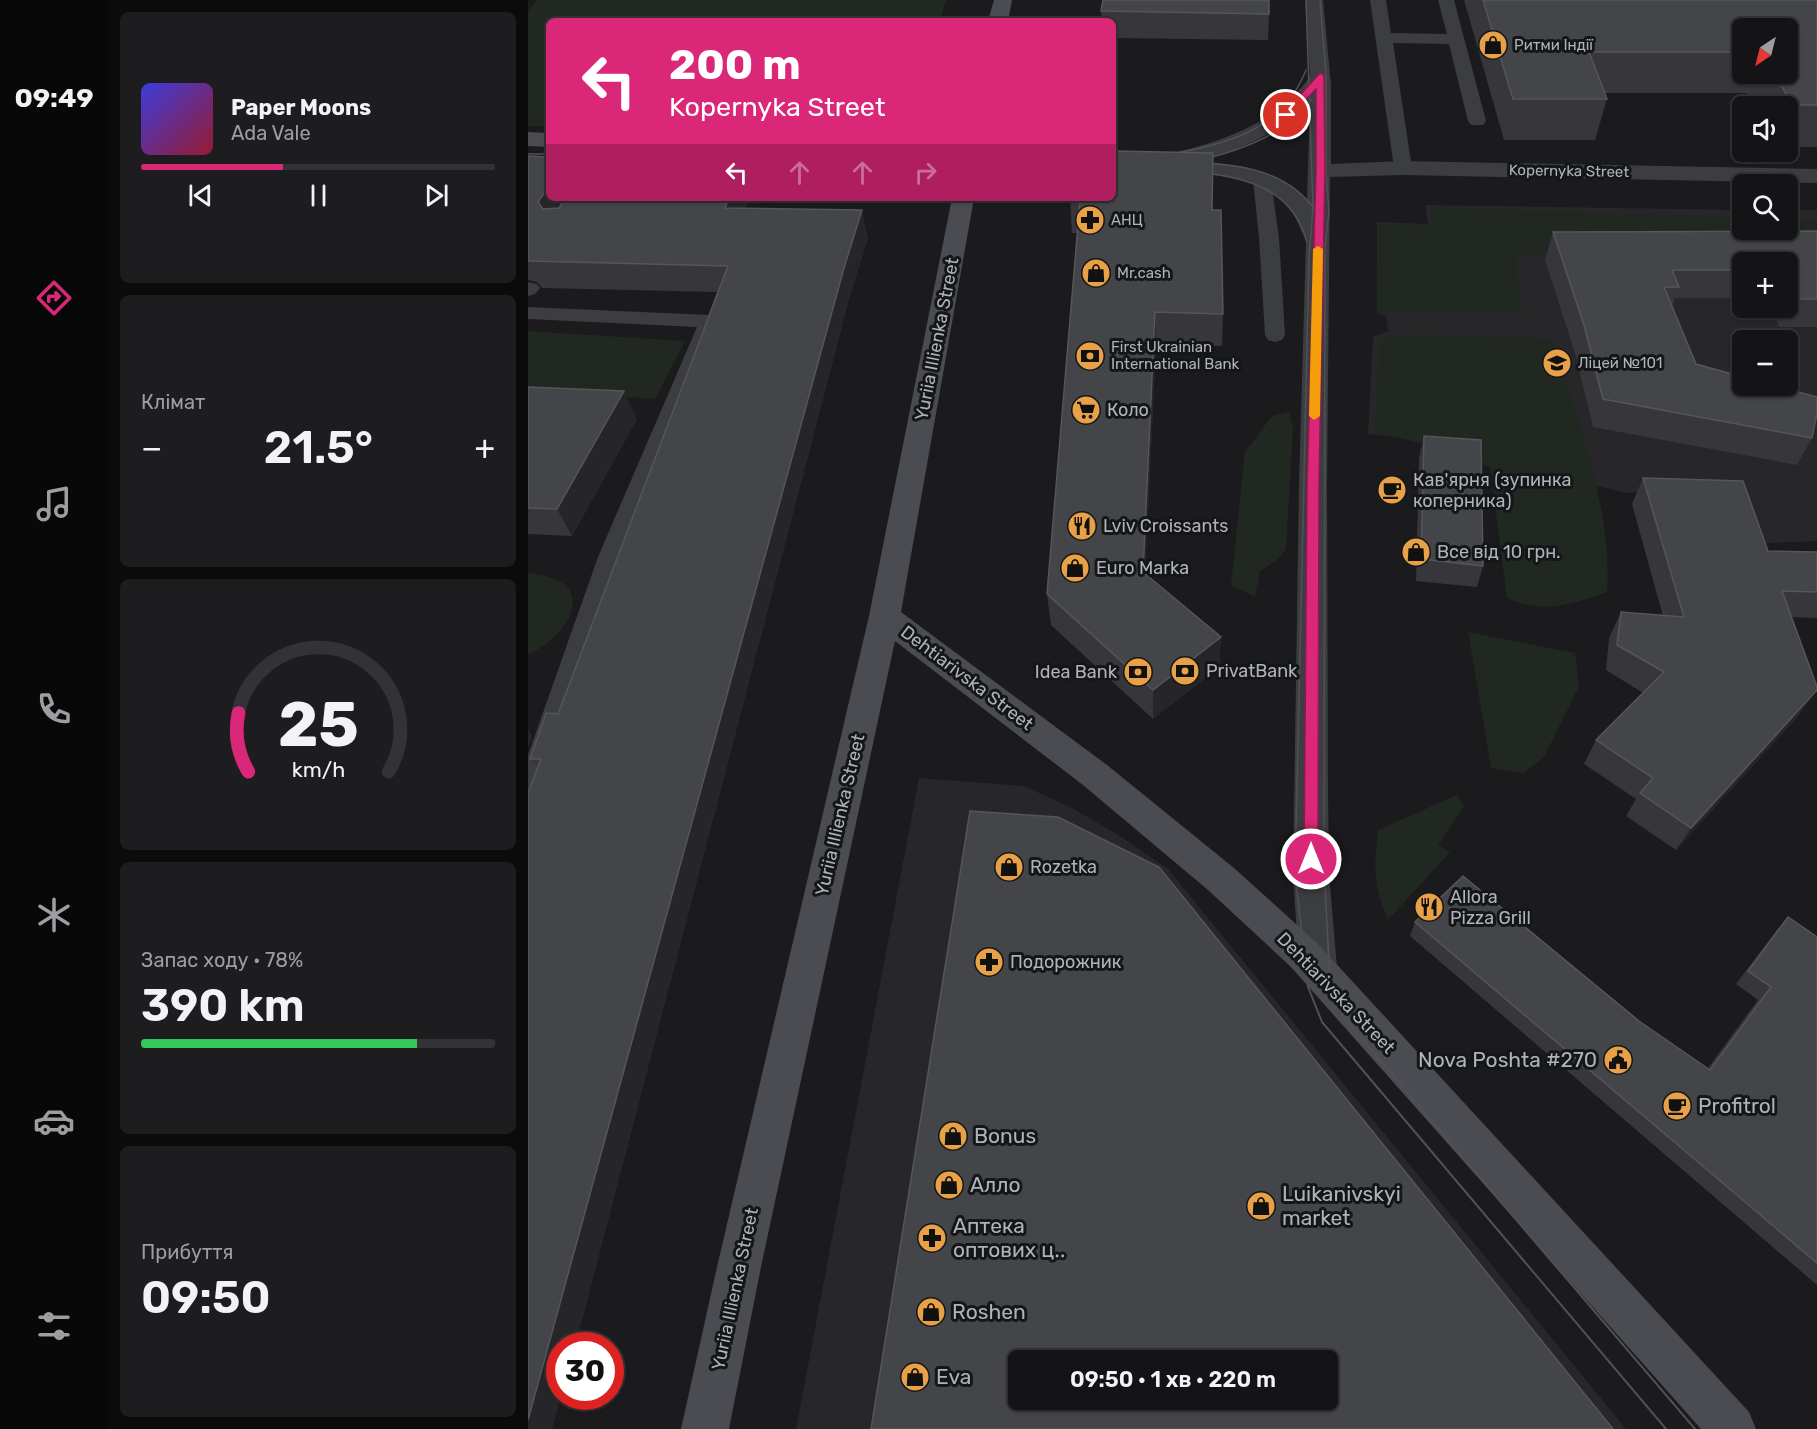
<!DOCTYPE html>
<html lang="uk">
<head>
<meta charset="utf-8">
<style>
	:root { --surface:#141416; --page:#1d1d1f; --text:#f1f3f6; --muted:#9d9ea1; --line:#333335; --accent:#db2777 }
	body { margin:0; font-family:Rubik,sans-serif; background:var(--page); color:var(--text); height:100vh; display:flex; flex-direction:column; font-size:22px; white-space:nowrap }
	* { box-sizing:border-box; margin:0 }
	p { font-size:20px; color:var(--muted) }
	.icon { flex:none; width:33px; height:33px; fill:none; stroke:currentColor; stroke-width:2; stroke-linecap:round; stroke-linejoin:round }
	.map { position:relative; flex:1; overflow:hidden }
	.drawer { display:flex; flex-direction:column; gap:12px; padding:12px; background:#0b0b0c; width:420px }
	.drawer>* { flex:none }
	.hud { position:absolute; left:18px; top:18px; width:570px; height:183px; border-radius:9px; box-shadow:0 2px 4px #0004,0 0 0 2px var(--line); background:#db2777; color:#fff; overflow:hidden }
	.needle { width:39px; rotate:215deg }
	.controls { position:absolute; left:1204px; top:18px; display:grid; gap:12px }
	.controls a { display:grid; place-items:center; width:66px; height:66px; border-radius:9px; background:var(--surface); box-shadow:0 2px 4px #0004,0 0 0 2px var(--line); font-size:30px }
	.speed { position:absolute; left:18px; top:1332px; display:flex; gap:12px; font-size:30px; font-weight:700; text-align:center }
	.speed>* { display:grid; place-content:center; width:78px; height:78px; border-radius:50%; background:var(--surface); box-shadow:0 2px 4px #0004,0 0 0 2px var(--line); line-height:1 }
	.speed .limit { border:9px solid #d22; background:#fff; color:#111 }
	.pin { position:absolute; display:grid; place-items:center; width:51px; height:51px; color:#fff; margin:-26px; border:3px solid #fff; border-radius:50%; box-shadow:0 2px 6px #0007 }
	.me { position:absolute; width:66px; margin:-33px; rotate:0deg; stroke-linejoin:round; filter:drop-shadow(0 0 4px #0008) }
	.turn { display:flex; align-items:center; gap:21px; height:126px; padding:0 24px; font-size:27px }
	.turn .icon { width:78px; height:78px; stroke-width:2.5 }
	.turn b { display:block; font-size:42px; line-height:51px }
	.lanes { display:flex; align-items:center; height:57px; padding:0 24px; background:#0003; justify-content:center; gap:30px; direction:ltr }
	.lanes .off { opacity:.35 }
	.big { font-size:45px; font-weight:600; line-height:1.1 }
	.drawer .card { flex:1; display:flex; flex-direction:column; justify-content:center; gap:9px; min-width:0; padding:0 21px; border-radius:9px; background:var(--page) }
	.drawer .dial { align-items:center; gap:0 }
	.dial svg { height:156px; overflow:visible; fill:none; stroke:var(--line); stroke-width:7; stroke-linecap:round; text-anchor:middle }
	.dial text { fill:var(--text); stroke:none }
	.song { display:flex; align-items:center; gap:18px }
	.cover { width:72px; height:72px; border-radius:9px; background:linear-gradient(135deg,hsl(240 70% 55%),hsl(350 70% 35%)) }
	.played { height:6px; border-radius:3px; background:linear-gradient(90deg,var(--accent) 40%,var(--line) 40%) }
	.keys { display:flex; justify-content:space-around; direction:ltr }
	.heat { display:flex; justify-content:space-between; align-items:center; font-size:33px; direction:ltr }
	.charge { height:9px; border-radius:4px; background:linear-gradient(90deg,#34c759 78%,var(--line) 0) }
	.trip { position:absolute; left:480px; top:1350px; width:330px; height:60px; border-radius:9px; background:var(--surface); box-shadow:0 2px 4px #0004,0 0 0 2px var(--line); font-weight:600; line-height:60px; text-align:center }
	main { display:flex; flex:1; min-height:0 }
	.tabs { display:flex; flex-direction:column; width:108px; justify-content:space-around; align-items:center; background:#080809; color:var(--muted) }
	.tabs .icon { width:42px; height:42px }
	.tabs .on { color:var(--accent) }
	.tabs b { font-size:27px; color:var(--text) }
	.map>svg:first-child { display:block }
	.built { fill:#27272a; fill-rule:evenodd }
	.green { fill:#212821 }
	.lines { fill:none; stroke-linecap:round; stroke-linejoin:round }
	.lane { fill:#3c3d41; fill-rule:evenodd }
	.street { fill:#3c3d41; fill-rule:evenodd }
	.secondary { fill:#4a4c51; fill-rule:evenodd }
	.tram-far1 { stroke:#4f5156; stroke-width:1.5 }
	.tram { stroke:#4f5156; stroke-width:2 }
	.wall { fill:#37373b; fill-rule:evenodd }
	.shaded-wall { fill:#262629 }
	.building { fill:#444548; stroke:#54565a; stroke-width:1.5; fill-rule:evenodd }
	.route { fill:#db2777; stroke:#8e194d; stroke-width:1.5 }
	.slow { fill:#f59e0b }
	.labels { text-anchor:middle; stroke-width:6; stroke-linejoin:round; paint-order:stroke }
	.far-poi-label { font-size:15px; fill:#aeb3bb; stroke:#151618; text-anchor:start }
	.far-street-label { font-size:15px; fill:#aeb3bb; stroke:#151618 }
	.street-label { font-size:18px; fill:#aeb3bb; stroke:#151618 }
	.poi-label { font-size:18px; fill:#aeb3bb; stroke:#151618; text-anchor:start }
	.near-poi-label { font-size:21px; fill:#aeb3bb; stroke:#151618; text-anchor:start }
</style>
</head>
<body>
<main>
<nav class="tabs">
<b>09:49</b>
<svg class="icon on" aria-label="directions" viewBox="0 0 24 24"><path d="M12 3l9 9-9 9-9-9zM9 14v-3h6M13 9l2 2-2 2"/></svg>
<svg class="icon" aria-label="music" viewBox="0 0 24 24"><path d="M9 18V5l10-2v13"/><circle cx="6" cy="18" r="3"/><circle cx="16" cy="16" r="3"/></svg>
<svg class="icon" aria-label="phone" viewBox="0 0 24 24"><path d="M5 4h4l2 5-3 2q2 4 5 5l2-3 5 2v4C11 20 4 13 5 4z"/></svg>
<svg class="icon" aria-label="climate" viewBox="0 0 24 24"><path d="M12 3v18M4 7l16 10M4 17L20 7"/></svg>
<svg class="icon" aria-label="car" viewBox="0 0 24 24"><path d="M5 17H2v-5l4-1 3-4h7l3 4 3 1v5h-3M9 17h6M6 11h13"/><circle cx="7" cy="17" r="2"/><circle cx="17" cy="17" r="2"/></svg>
<svg class="icon" aria-label="filters" viewBox="0 0 24 24"><path d="M4 7h16M4 17h16"/><circle cx="9" cy="7" r="2"/><circle cx="15" cy="17" r="2"/></svg>
</nav>
<section class="drawer">
<div class="card">
<div class="song"><i class="cover"></i><div><b>Paper Moons</b><p>Ada Vale</p></div></div>
<div class="played"></div>
<div class="keys"><svg class="icon" aria-label="previous" viewBox="0 0 24 24"><path d="M18 5L8 12l10 7zM5 5v14"/></svg><svg class="icon" aria-label="pause" viewBox="0 0 24 24"><path d="M8 5v14M16 5v14"/></svg><svg class="icon" aria-label="next" viewBox="0 0 24 24"><path d="M6 5l10 7-10 7zM19 5v14"/></svg></div>
</div>
<div class="card"><p>Клімат</p>
<div class="heat"><a>−</a><b class="big">21.5°</b><a>+</a></div>
</div>
<div class="card dial"><svg viewBox="0 0 100 80">
<path d="M14 69A42 42 0 1 1 86 69"/>
<path d="M14 69A42 42 0 0 1 9 39" stroke="#db2777"/>
<text x="50" y="56" font-size="32" font-weight="700">25</text>
<text x="50" y="72" font-size="11">km/h</text>
</svg></div>
<div class="card"><p>Запас ходу · 78%</p><b class="big">390 km</b><div class="charge"></div></div>
<div class="card"><p>Прибуття</p><b class="big">09:50</b></div>
</section>
<div class="map">
<svg width="1289" height="1429" viewBox="0 0 1289 1429">
	<rect width="100%" height="100%" fill="#1b1b1d"/>
	<g class="built">
		<path d="M897,205L1215,210V230H1260V210H1289V541L1214,544L1148,490L1098,493L995,468L901,440L840,434L845,337L860,331L858,316L849,313V222L900,224ZM1215,262H1260V308H1215ZM1215,340H1260V386H1215Z"/>
		<path d="M391,778L496,786L544,808L592,836L640,869L1098,1429H268ZM490,1360H800V1400H490Z"/>
	</g>
	<g class="green">
		<polygon points="9,0 418,0 412,21 21,21 21,126 0,126 0,11"/>
		<polygon points="901,208 1215,217 1215,230 1260,230 1260,219 1289,220 1289,249 987,255 994,313 849,313 850,224 904,226"/>
		<polygon points="0,331 157,341 127,399 0,390"/>
		<path d="M890,335L1025,339C1048,418 1085,509 1079,592C1043,604 1016,615 979,598L962,467C925,450 887,440 847,434L851,344L856,337Z"/>
		<polygon points="761,412 765,428 758,549 750,559 732,571 727,597 703,585 717,452 744,416"/>
		<path d="M0,573C71,579 47,631 0,655Z"/>
		<polygon points="940,632 1047,653 1051,686 1016,757 996,773 963,768"/>
		<path d="M929,795L936,806L910,845L922,852L860,920C845,884 846,868 850,830Z"/>
	</g>
	<g class="lines">
		<g class="lane">
			<polygon points="842,0 858,0 863,33 919,34 910,0 926,0 958,121 955,125 943,125 940,121 921,44 865,43 884,168 881,172 869,172 866,168"/>
			<polygon points="734,174 741,176 743,180 751,238 757,335 754,340 747,342 740,340 737,335 731,238 725,180 727,176"/>
			<polygon points="0,282 9,284 12,288 7,294 0,296"/>
			<polygon points="0,307 182,315 189,316 192,321 94,557 14,795 10,803 0,807 0,755 70,557 169,327 0,319"/>
		</g>
		<path class="street" d="M777,0H795L803,85V164L875,161L1289,169V183L875,175L802,177L799,485L800,792L801,874L809,968L803,980L790,986L777,980L771,968L765,874L771,485L778,241C771,227 768,213 755,202C716,166 635,172 585,173V159H644L646,153C690,142 731,129 764,97C771,90 778,84 782,75ZM782,103L779,201C753,170 708,164 670,161C712,150 750,134 782,103Z"/>
		<g class="secondary">
			<polygon points="466,0 484,0 480,21 460,21"/>
			<polygon points="0,132 21,133 21,147 0,146"/>
			<polygon points="424,198 446,198 373,612 579,765 706,868 789,943 1221,1412 1228,1429 1173,1429 763,967 680,890 555,785 367,641 233,1267 201,1429 153,1429 189,1267 341,616"/>
		</g>
		<g class="tram-far1">
			<polyline points="792,0 798,75 798,171 801,212 797,247 796,868 800,944"/>
			<polyline points="0,154 21,154"/>
			<path d="M637,155C697,144 753,133 778,70"/>
			<path d="M677,159C719,148 757,134 784,99"/>
			<path d="M669,163C712,164 760,171 787,210"/>
			<path d="M669,172C718,177 765,189 779,242"/>
			<polyline points="775,944 767,874 781,258 785,206 778,0"/>
		</g>
		<g class="tram">
			<polyline points="775,942 780,987 794,1022 1138,1429"/>
			<polyline points="800,942 802,982 814,1016 1167,1429"/>
		</g>
	</g>
	<g class="wall">
		<path d="M936,0H1289V147H1260V106H1225L1218,93H1077L1079,99L1067,140H976ZM1215,28L1260,74H1215Z"/>
		<polygon points="573,11 741,14 740,40 585,38 585,21 574,21"/>
		<polygon points="0,156 21,198 222,198 217,208 340,238 322,295 47,1346 32,1346 32,1396 33,1396 24,1429 0,1429 10,768 2,759 30,714 189,292 14,288 9,282 0,280"/>
		<polygon points="542,198 684,210 695,314 694,346 628,344 617,573 693,637 691,667 625,719 523,625 519,594 549,233 544,233"/>
		<polygon points="1289,231 1289,327 1252,327 1242,308 1260,308 1260,262 1215,262 1215,298 1147,298 1144,306 1168,364 1284,438 1269,465 1065,427 1047,353 1017,260 1025,232"/>
		<polygon points="0,387 109,419 44,536 0,534"/>
		<polygon points="896,436 955,566 949,587 888,581 891,458"/>
		<polygon points="1115,478 1240,551 1289,552 1289,618 1264,617 1272,714 1148,850 1098,816 1108,799 1056,764 1068,740 1115,693 1078,670 1081,638 1093,612 1135,616 1104,504"/>
		<polygon points="1260,917 1289,937 1289,1285 882,936 887,922 1180,1068 1230,1000 1208,984 1248,931"/>
	</g>
	<g class="shaded-wall">
		<polygon points="21,186 21,198 43,198 22,229 10,202"/>
		<polygon points="201,198 222,198 205,235 197,208"/>
		<polygon points="334,210 340,238 322,295 47,1346 32,1346 32,1396 33,1396 30,1409 24,1429 0,1429 0,1420 316,268"/>
		<polygon points="627,312 628,344 616,603 615,572"/>
		<polygon points="96,391 109,419 44,536 29,509"/>
		<polygon points="693,637 691,667 625,719 625,690"/>
		<polygon points="1289,690 1272,714 1148,850 1163,828"/>
		<polygon points="0,729 4,736 0,749"/>
	</g>
	<g class="building">
		<polygon points="575,0 741,0 741,14 573,11"/>
		<polygon points="955,0 1289,0 1289,105 1265,105 1246,74 1260,74 1260,28 1215,28 1215,52 1061,52 1079,99 985,99"/>
		<polygon points="585,151 685,153 684,210 693,210 695,314 627,312 615,572 693,637 625,690 519,594 552,201 542,201 542,198 585,198"/>
		<polygon points="0,156 21,157 21,186 10,202 15,209 31,208 37,198 201,198 197,208 334,210 316,268 0,1420 0,793 13,759 2,759 18,713 30,714 200,266 1,261 0,259"/>
		<polygon points="1289,231 1289,299 1265,299 1260,289 1260,262 1215,262 1215,270 1144,270 1151,287 1136,287 1168,364 1215,377 1215,386 1248,386 1289,397 1289,413 1284,438 1075,399 1056,325 1025,232"/>
		<polygon points="0,387 96,391 29,509 0,508"/>
		<polygon points="896,436 953,440 955,566 893,559"/>
		<polygon points="1115,478 1215,481 1240,551 1289,552 1289,592 1254,591 1289,687 1289,690 1163,828 1112,793 1125,778 1068,740 1136,672 1089,645 1093,612 1156,617"/>
		<path d="M442,811L530,817L631,867L1085,1429H343ZM490,1360H800V1400H490Z"/>
		<polygon points="935,876 1111,1021 1182,1070 1243,987 1220,971 1260,917 1289,937 1289,1263 887,922"/>
	</g>
	<polygon class="route" points="792,73 796,75 797,171 791,485 790,859 788,864 783,866 778,864 776,859 779,485 788,171 788,89 761,117 754,115"/>
	<polygon class="slow" points="790,246 795,249 792,416 786,420 781,416 785,249"/>
	<defs>
		<g id="shop-disc" transform="scale(1.5)"><circle r="9.5" fill="#e9a147" stroke="#151618"/><path d="M-5-2.5h2.3a2.7 3.5 0 0 1 5.4 0H5L5.5 6h-11ZM-1.5-2.5h3a1.5 2.3 0 0 0-3 0Z" fill="#111"/></g>
		<g id="pharmacy-disc" transform="scale(1.5)"><circle r="9.5" fill="#e9a147" stroke="#151618"/><path d="M-2-6h4v4h4v4h-4v4h-4v-4h-4v-4h4Z" fill="#111"/></g>
		<g id="bank-disc" transform="scale(1.5)"><circle r="9.5" fill="#e9a147" stroke="#151618"/><path d="M-6-4H6V4H-6ZM0-2.3a2.3 2.3 0 1 0 0 4.6a2.3 2.3 0 1 0 0-4.6Z" fill="#111"/></g>
		<g id="school-disc" transform="scale(1.5)"><circle r="9.5" fill="#e9a147" stroke="#151618"/><path d="M0-5L7-2L0 1L-7-2ZM-4 1L0 2.5L4 1V4Q0 6-4 4Z" fill="#111"/></g>
		<g id="supermarket-disc" transform="scale(1.5)"><circle r="9.5" fill="#e9a147" stroke="#151618"/><path d="M-6-5.5h2.5l.6 2H6L4.5 2H-2.5L-4.4-4H-6ZM-1.5 3.2a1.3 1.3 0 1 0 .1 0ZM3 3.2a1.3 1.3 0 1 0 .1 0Z" fill="#111"/></g>
		<g id="cafe-disc" transform="scale(1.5)"><circle r="9.5" fill="#e9a147" stroke="#151618"/><path d="M-5.5-4.5H6V0H3Q3 3.5 0 3.5H-2.5Q-5.5 3.5-5.5 0ZM3-3.2v2h1.7v-2ZM-6 4.5H4V6H-6Z" fill="#111"/></g>
		<g id="restaurant-disc" transform="scale(1.5)"><circle r="9.5" fill="#e9a147" stroke="#151618"/><path d="M-5-6h1v4h1v-4h1v4h1v-4h1v5L-1.5 .5V6h-2V.5L-5-1ZM5-6V6H3V1.5H1.5Q1.5-4 5-6Z" fill="#111"/></g>
		<g id="civic-disc" transform="scale(1.5)"><circle r="9.5" fill="#e9a147" stroke="#151618"/><path d="M-.6-6.5H3V-4.5H.6V-3L4-1V1h2V6H-6V1h2V-1L-.6-3ZM-1.2 2.5V6h2.4V2.5Z" fill="#111"/></g>
	</defs>
	<g fill-rule="evenodd">
		<use href="#shop-disc" x="965" y="45"/>
		<use href="#pharmacy-disc" x="562" y="220"/>
		<use href="#shop-disc" x="568" y="273"/>
		<use href="#bank-disc" x="562" y="356"/>
		<use href="#school-disc" x="1029" y="363"/>
		<use href="#supermarket-disc" x="558" y="410"/>
		<use href="#cafe-disc" x="864" y="490"/>
		<use href="#restaurant-disc" x="554" y="526"/>
		<use href="#shop-disc" x="888" y="552"/>
		<use href="#shop-disc" x="547" y="568"/>
		<use href="#bank-disc" x="657" y="671"/>
		<use href="#bank-disc" x="610" y="672"/>
		<use href="#shop-disc" x="481" y="867"/>
		<use href="#restaurant-disc" x="901" y="907"/>
		<use href="#pharmacy-disc" x="461" y="962"/>
		<use href="#civic-disc" x="1090" y="1060"/>
		<use href="#cafe-disc" x="1149" y="1106"/>
		<use href="#shop-disc" x="425" y="1136"/>
		<use href="#shop-disc" x="421" y="1185"/>
		<use href="#shop-disc" x="733" y="1206"/>
		<use href="#pharmacy-disc" x="404" y="1238"/>
		<use href="#shop-disc" x="403" y="1312"/>
		<use href="#shop-disc" x="387" y="1377"/>
	</g>
	<g class="labels">
		<g class="far-poi-label">
			<text x="986" y="50">Ритми Індії</text>
			<text x="583" y="225">АНЦ</text>
			<text x="589" y="278">Mr.cash</text>
			<text x="583" y="352">First Ukrainian<tspan x="583" dy="17">International Bank</tspan></text>
			<text x="1050" y="368">Ліцей №101</text>
		</g>
		<g class="far-street-label">
			<text transform="translate(1041 171) rotate(1)" y="5">Kopernyka Street</text>
		</g>
		<g class="street-label">
			<text transform="translate(409 339) rotate(-79)" y="6">Yuriia Illienka Street</text>
			<text transform="translate(439 678) rotate(37)" y="6">Dehtiarivska Street</text>
			<text transform="translate(312 815) rotate(-77)" y="6">Yuriia Illienka Street</text>
			<text transform="translate(808 993) rotate(46)" y="6">Dehtiarivska Street</text>
			<text transform="translate(207 1289) rotate(-78)" y="6">Yuriia Illienka Street</text>
		</g>
		<g class="poi-label">
			<text x="579" y="416">Коло</text>
			<text x="885" y="486">Кав'ярня (зупинка<tspan x="885" dy="21">коперника)</tspan></text>
			<text x="575" y="532">Lviv Croissants</text>
			<text x="909" y="558">Все від 10 грн.</text>
			<text x="568" y="574">Euro Marka</text>
			<text x="678" y="677">PrivatBank</text>
			<text x="589" y="678" text-anchor="end">Idea Bank</text>
			<text x="502" y="873">Rozetka</text>
			<text x="922" y="903">Allora<tspan x="922" dy="21">Pizza Grill</tspan></text>
			<text x="482" y="968">Подорожник</text>
		</g>
		<g class="near-poi-label">
			<text x="1069" y="1067" text-anchor="end">Nova Poshta #270</text>
			<text x="1170" y="1113">Profitrol</text>
			<text x="446" y="1143">Bonus</text>
			<text x="442" y="1192">Алло</text>
			<text x="754" y="1201">Luikanivskyi<tspan x="754" dy="24">market</tspan></text>
			<text x="425" y="1233">Аптека<tspan x="425" dy="24">оптових ц‥</tspan></text>
			<text x="424" y="1319">Roshen</text>
			<text x="408" y="1384">Eva</text>
		</g>
	</g>
</svg>
<div class="controls">
<a><svg class="needle" viewBox="-14 -14 28 28"><path d="M0-13l5 13h-10z" fill="#e53935"/><path d="M0 13l5-13h-10z" fill="#9d9ea1"/></svg></a>
<a><svg class="icon" aria-label="sound" viewBox="0 0 24 24"><path d="M4 9h4l5-4v14l-5-4H4zM17 9q2 3 0 6"/></svg></a>
<a><svg class="icon" aria-label="search" viewBox="0 0 24 24"><circle cx="10" cy="10" r="6"/><path d="M15 15l6 6"/></svg></a>
<a>+</a>
<a>−</a>
</div>
<div class="speed"><div class="limit">30</div></div>
<div class="pin" style="left:758px;top:115px;background:#d93025"><svg class="icon" aria-label="arrive" viewBox="0 0 24 24"><path d="M6 21V4h12l-3 4 3 4H6"/></svg></div>
<svg class="me" style="left:783px;top:859px" viewBox="-20 -20 40 40"><circle r="17" fill="#db2777" stroke="#fff" stroke-width="3"/><path d="M0-11L8 9 0 5-8 9z" fill="#fff"/></svg>
<div class="trip">09:50 · 1 хв · 220 m</div>
<div class="hud">
<div class="turn"><svg class="icon" aria-label="left" viewBox="0 0 24 24"><path d="M17 20v-9H6M10 6l-5 5 5 5"/></svg><div><b>200 m</b>Kopernyka Street</div></div>
<div class="lanes"><svg class="icon" aria-label="left" viewBox="0 0 24 24"><path d="M17 20v-9H6M10 6l-5 5 5 5"/></svg><svg class="icon off" aria-label="ahead" viewBox="0 0 24 24"><path d="M12 20V5M6 11l6-6 6 6"/></svg><svg class="icon off" aria-label="ahead" viewBox="0 0 24 24"><path d="M12 20V5M6 11l6-6 6 6"/></svg><svg class="icon off" aria-label="right" viewBox="0 0 24 24"><path d="M7 20v-9h11M14 6l5 5-5 5"/></svg></div>
</div>
</div>
</main>
</body>
</html>
